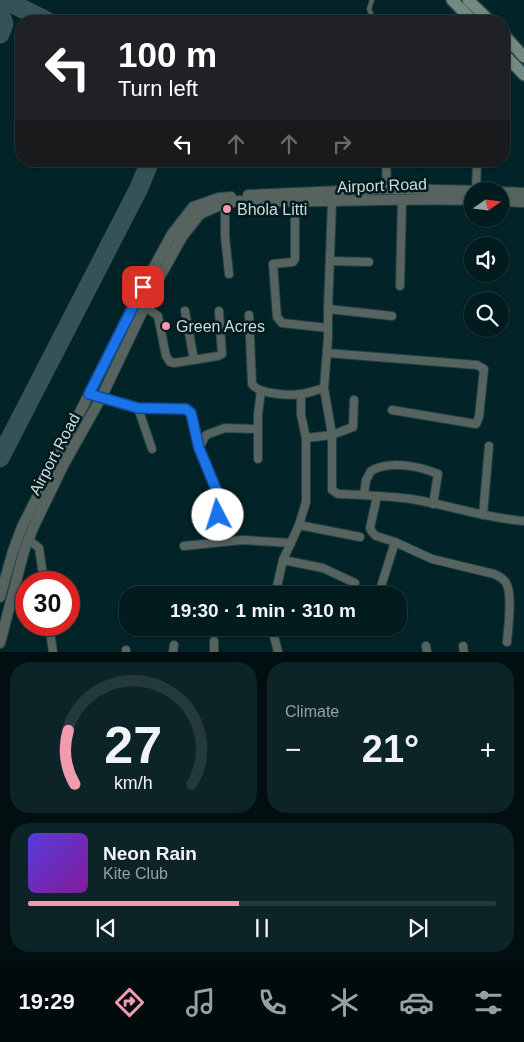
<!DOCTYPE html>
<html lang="en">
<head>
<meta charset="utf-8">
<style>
	:root { --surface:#021b1e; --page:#0c2427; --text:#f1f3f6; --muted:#96a1a4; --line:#23393c; --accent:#f29aae }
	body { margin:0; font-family:Helvetica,sans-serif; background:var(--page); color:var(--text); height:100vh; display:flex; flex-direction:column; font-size:19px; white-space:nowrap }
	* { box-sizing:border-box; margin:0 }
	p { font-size:16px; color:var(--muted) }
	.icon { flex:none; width:28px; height:28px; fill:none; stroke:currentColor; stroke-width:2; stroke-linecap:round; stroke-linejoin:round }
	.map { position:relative; height:652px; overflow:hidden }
	.drawer { display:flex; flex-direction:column; gap:10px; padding:10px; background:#010f10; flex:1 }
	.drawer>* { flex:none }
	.hud { position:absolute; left:15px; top:15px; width:495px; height:152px; border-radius:20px; box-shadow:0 1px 4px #0004,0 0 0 1px var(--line); background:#202124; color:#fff; overflow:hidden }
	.needle { width:32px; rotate:76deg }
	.buttons { position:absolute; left:464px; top:182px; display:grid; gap:10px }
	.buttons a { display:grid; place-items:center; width:45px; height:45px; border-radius:50%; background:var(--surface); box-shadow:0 1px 4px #0004,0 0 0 1px var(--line); font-size:25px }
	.speed { position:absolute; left:15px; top:571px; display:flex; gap:10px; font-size:25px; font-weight:700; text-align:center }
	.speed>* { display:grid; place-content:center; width:65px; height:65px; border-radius:50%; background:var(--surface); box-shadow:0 1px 4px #0004,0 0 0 1px var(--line); line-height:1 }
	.speed .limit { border:8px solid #d22; background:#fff; color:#111 }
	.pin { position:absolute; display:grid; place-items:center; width:42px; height:42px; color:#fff; margin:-21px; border-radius:10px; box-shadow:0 2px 8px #0006 }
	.me { position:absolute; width:55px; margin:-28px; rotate:355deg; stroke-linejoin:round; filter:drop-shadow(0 0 4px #0008) }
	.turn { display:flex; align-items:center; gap:18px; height:105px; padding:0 20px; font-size:22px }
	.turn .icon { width:65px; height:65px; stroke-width:2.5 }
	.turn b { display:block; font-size:35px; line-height:42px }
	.lanes { display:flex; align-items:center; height:48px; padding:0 20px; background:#0003; justify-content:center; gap:25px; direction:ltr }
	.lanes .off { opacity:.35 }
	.big { font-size:38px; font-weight:700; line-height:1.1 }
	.drawer .card { flex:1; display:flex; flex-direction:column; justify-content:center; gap:8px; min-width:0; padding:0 18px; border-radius:20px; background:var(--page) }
	.drawer .dial { align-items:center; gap:0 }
	.dial svg { height:130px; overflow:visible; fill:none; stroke:var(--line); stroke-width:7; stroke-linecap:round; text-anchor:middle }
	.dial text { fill:var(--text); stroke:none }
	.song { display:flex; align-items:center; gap:15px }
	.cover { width:60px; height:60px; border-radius:8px; background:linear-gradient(135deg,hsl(250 70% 55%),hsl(290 70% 35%)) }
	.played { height:5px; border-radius:2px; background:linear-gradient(90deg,var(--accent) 45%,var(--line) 45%) }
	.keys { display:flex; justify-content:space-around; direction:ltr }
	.heat { display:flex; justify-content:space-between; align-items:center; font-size:28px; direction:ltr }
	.drawer .tiles { flex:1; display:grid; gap:10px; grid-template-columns:1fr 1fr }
	.card:last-child { grid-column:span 2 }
	.trip { position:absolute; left:119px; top:586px; width:288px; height:50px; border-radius:20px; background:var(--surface); box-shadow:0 1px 4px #0004,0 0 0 1px var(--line); font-weight:700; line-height:50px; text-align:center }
	.dock { display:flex; height:80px; justify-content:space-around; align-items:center; background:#010b0c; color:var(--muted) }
	.dock .icon { width:35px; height:35px }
	.dock .selected { color:var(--accent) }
	.dock b { font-size:22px; color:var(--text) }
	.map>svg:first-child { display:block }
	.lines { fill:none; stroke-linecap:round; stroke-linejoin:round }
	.taxiway { stroke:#355356; stroke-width:19 }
	.service-casing { stroke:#224245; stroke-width:6 }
	.minor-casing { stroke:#224245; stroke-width:10 }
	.tertiary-casing { stroke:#224245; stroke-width:12 }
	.secondary-casing { stroke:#224245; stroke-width:14 }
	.service { stroke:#56635e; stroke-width:4 }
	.minor { stroke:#56635e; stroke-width:8 }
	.tertiary { stroke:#56635e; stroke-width:10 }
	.secondary { stroke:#748982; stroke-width:11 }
	.route-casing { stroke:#114b97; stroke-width:12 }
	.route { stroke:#1a73e8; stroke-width:9 }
	.poi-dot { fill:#f29aae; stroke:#021a1c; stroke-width:2 }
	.labels { text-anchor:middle; stroke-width:5; stroke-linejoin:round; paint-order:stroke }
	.street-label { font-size:16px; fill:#cbdddf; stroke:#021a1c }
	.poi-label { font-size:16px; fill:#cbdddf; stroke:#021a1c; text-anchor:start }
</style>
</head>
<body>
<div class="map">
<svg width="524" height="652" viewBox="0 0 524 652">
	<rect width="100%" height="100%" fill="#022428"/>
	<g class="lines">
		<g class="taxiway">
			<polyline points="5,0 47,21"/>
			<polyline points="0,13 4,24 0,34"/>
			<polyline points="0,458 139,188 150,161"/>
		</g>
		<g class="service-casing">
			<polyline id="service" points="372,0 369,9 374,21"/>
		</g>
		<g class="minor-casing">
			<g id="minor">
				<polyline points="386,161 387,189"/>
				<polyline points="476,191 477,161"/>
				<polyline points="295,202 295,259 293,262 273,264 277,317 282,323 328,328"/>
				<polyline points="225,203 225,236 229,274"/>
				<polyline points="330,261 369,262"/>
				<polyline points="400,286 402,199"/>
				<polyline points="144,306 158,316 166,356 170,362 174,363 218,356 222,354 219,311"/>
				<polyline points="328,309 392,316"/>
				<polyline points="185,311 194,360"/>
				<path d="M249,315L252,384C258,394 290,396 301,394C309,393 317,390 324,388"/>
				<polyline points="327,353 477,365 484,369 479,417 476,424 392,410"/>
				<polyline points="89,394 138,408 152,449"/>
				<path d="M354,400L353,427L332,435V490L338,494C362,495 387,496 411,499C449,505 485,518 524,521"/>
				<polyline points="138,408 186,409 191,413 199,448 218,495 218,521 222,541"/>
				<polyline points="306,438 332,435 324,388 328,338 328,309 332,202"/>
				<polyline points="199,448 206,435 225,428 258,429"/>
				<polyline points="258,459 258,414 261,391"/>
				<path d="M364,495L366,480L371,471C389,460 419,466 438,474L433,504"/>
				<path d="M377,496L370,528L372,532L376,536L395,542L432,559L494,574C499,576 503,578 506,583C513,594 508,628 507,642"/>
				<polyline points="483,515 489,446"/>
				<polyline points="299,525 360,537"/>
				<polyline points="28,539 39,548 44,582"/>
				<polyline points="184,546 242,540 291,543"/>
				<polyline points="283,560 323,568 355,583"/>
				<polyline points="379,593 395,542"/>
				<polyline points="275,595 283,560 299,525 306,502 306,438 301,415 301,394"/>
				<polyline points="49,625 53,652"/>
				<polyline points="272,628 278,652"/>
				<polyline points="426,646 427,652"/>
				<polyline points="463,646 464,652"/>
				<polyline points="126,650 126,652"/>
				<polyline points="173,652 174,645"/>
				<polyline points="214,652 214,641"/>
			</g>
		</g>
		<g class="tertiary-casing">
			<g id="tertiary">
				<polyline points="500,192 524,193"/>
				<polyline points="248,195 387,189 487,191"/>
				<polyline points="500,201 524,202"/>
				<polyline points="0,597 13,551 22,527 143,287 172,234 193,207 219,198 231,197"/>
				<path d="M0,643L24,551L33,528L64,464L101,398L153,289L182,237L200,214L225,203L240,201C317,203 395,198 472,200"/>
			</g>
		</g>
		<g class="secondary-casing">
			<g id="secondary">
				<polyline points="452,0 473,21"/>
				<polyline points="468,0 490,21"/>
				<polyline points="504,35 524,57"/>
				<polyline points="504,54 524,75"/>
			</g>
		</g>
		<use href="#service" class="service"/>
		<use href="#minor" class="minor"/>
		<use href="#tertiary" class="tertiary"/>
		<use href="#secondary" class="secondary"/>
	</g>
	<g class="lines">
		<g class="route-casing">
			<polyline id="route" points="143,287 89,394 138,408 186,409 191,413 199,448 218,494 218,515"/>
		</g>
		<use href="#route" class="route"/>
	</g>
	<g class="poi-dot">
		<circle cx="227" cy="209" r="5"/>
		<circle cx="166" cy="326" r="5"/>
	</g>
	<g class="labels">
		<g class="street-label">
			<text transform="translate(382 185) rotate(-2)" y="6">Airport Road</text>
			<text transform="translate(54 454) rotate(-62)" y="6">Airport Road</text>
		</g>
		<g class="poi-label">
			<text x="237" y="215">Bhola Litti</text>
			<text x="176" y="332">Green Acres</text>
		</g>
	</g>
</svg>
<div class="buttons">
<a><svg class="needle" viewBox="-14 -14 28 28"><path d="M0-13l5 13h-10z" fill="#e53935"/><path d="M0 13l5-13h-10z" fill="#96a1a4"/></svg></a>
<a><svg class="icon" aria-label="sound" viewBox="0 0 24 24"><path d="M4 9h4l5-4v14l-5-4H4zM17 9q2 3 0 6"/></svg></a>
<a><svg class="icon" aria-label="search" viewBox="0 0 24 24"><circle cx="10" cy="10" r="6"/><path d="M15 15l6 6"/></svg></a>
</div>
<div class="speed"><div class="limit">30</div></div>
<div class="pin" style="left:143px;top:287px;background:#d93025"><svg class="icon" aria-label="arrive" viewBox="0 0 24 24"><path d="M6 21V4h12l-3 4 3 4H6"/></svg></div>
<svg class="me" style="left:218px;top:515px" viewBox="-20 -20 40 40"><circle r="19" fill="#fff"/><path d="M0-13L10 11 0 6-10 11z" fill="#1a73e8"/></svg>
<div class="trip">19:30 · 1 min · 310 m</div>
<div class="hud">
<div class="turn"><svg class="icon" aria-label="left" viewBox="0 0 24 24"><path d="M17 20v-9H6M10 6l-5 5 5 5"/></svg><div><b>100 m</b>Turn left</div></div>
<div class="lanes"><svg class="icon" aria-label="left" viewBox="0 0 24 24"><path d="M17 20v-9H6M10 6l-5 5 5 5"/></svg><svg class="icon off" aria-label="ahead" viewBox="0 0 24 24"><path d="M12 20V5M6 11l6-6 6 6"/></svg><svg class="icon off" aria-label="ahead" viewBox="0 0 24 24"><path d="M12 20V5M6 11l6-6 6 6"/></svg><svg class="icon off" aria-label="right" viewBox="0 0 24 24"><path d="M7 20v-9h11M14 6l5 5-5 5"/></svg></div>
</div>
</div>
<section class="drawer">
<div class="tiles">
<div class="card dial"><svg viewBox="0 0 100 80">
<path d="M14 69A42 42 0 1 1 86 69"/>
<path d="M14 69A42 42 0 0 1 10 36" stroke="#f29aae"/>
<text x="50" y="56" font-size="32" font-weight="700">27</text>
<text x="50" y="72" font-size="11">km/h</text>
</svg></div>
<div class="card"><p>Climate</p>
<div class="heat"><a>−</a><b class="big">21°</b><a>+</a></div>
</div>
<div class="card">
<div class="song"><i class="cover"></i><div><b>Neon Rain</b><p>Kite Club</p></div></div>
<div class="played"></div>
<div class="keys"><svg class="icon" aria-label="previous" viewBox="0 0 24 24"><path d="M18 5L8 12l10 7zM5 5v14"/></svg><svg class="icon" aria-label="pause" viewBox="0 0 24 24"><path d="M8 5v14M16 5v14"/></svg><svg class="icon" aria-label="next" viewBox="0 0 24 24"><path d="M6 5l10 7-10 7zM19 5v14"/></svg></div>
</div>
</div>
</section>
<nav class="dock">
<b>19:29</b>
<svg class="icon selected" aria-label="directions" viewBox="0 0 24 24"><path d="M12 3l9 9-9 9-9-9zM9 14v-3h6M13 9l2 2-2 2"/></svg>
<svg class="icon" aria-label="music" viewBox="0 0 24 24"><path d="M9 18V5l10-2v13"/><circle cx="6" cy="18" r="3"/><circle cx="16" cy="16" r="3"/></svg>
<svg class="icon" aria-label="phone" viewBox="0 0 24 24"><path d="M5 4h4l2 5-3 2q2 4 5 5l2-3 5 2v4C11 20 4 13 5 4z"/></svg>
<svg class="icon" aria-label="climate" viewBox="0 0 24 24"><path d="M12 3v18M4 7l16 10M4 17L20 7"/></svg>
<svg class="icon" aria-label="car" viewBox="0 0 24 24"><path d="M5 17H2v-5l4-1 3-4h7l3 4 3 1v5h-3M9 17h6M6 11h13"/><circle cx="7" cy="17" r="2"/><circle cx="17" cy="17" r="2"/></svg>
<svg class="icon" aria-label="filters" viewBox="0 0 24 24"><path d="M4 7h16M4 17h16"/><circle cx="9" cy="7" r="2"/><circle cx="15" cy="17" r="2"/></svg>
</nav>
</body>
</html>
